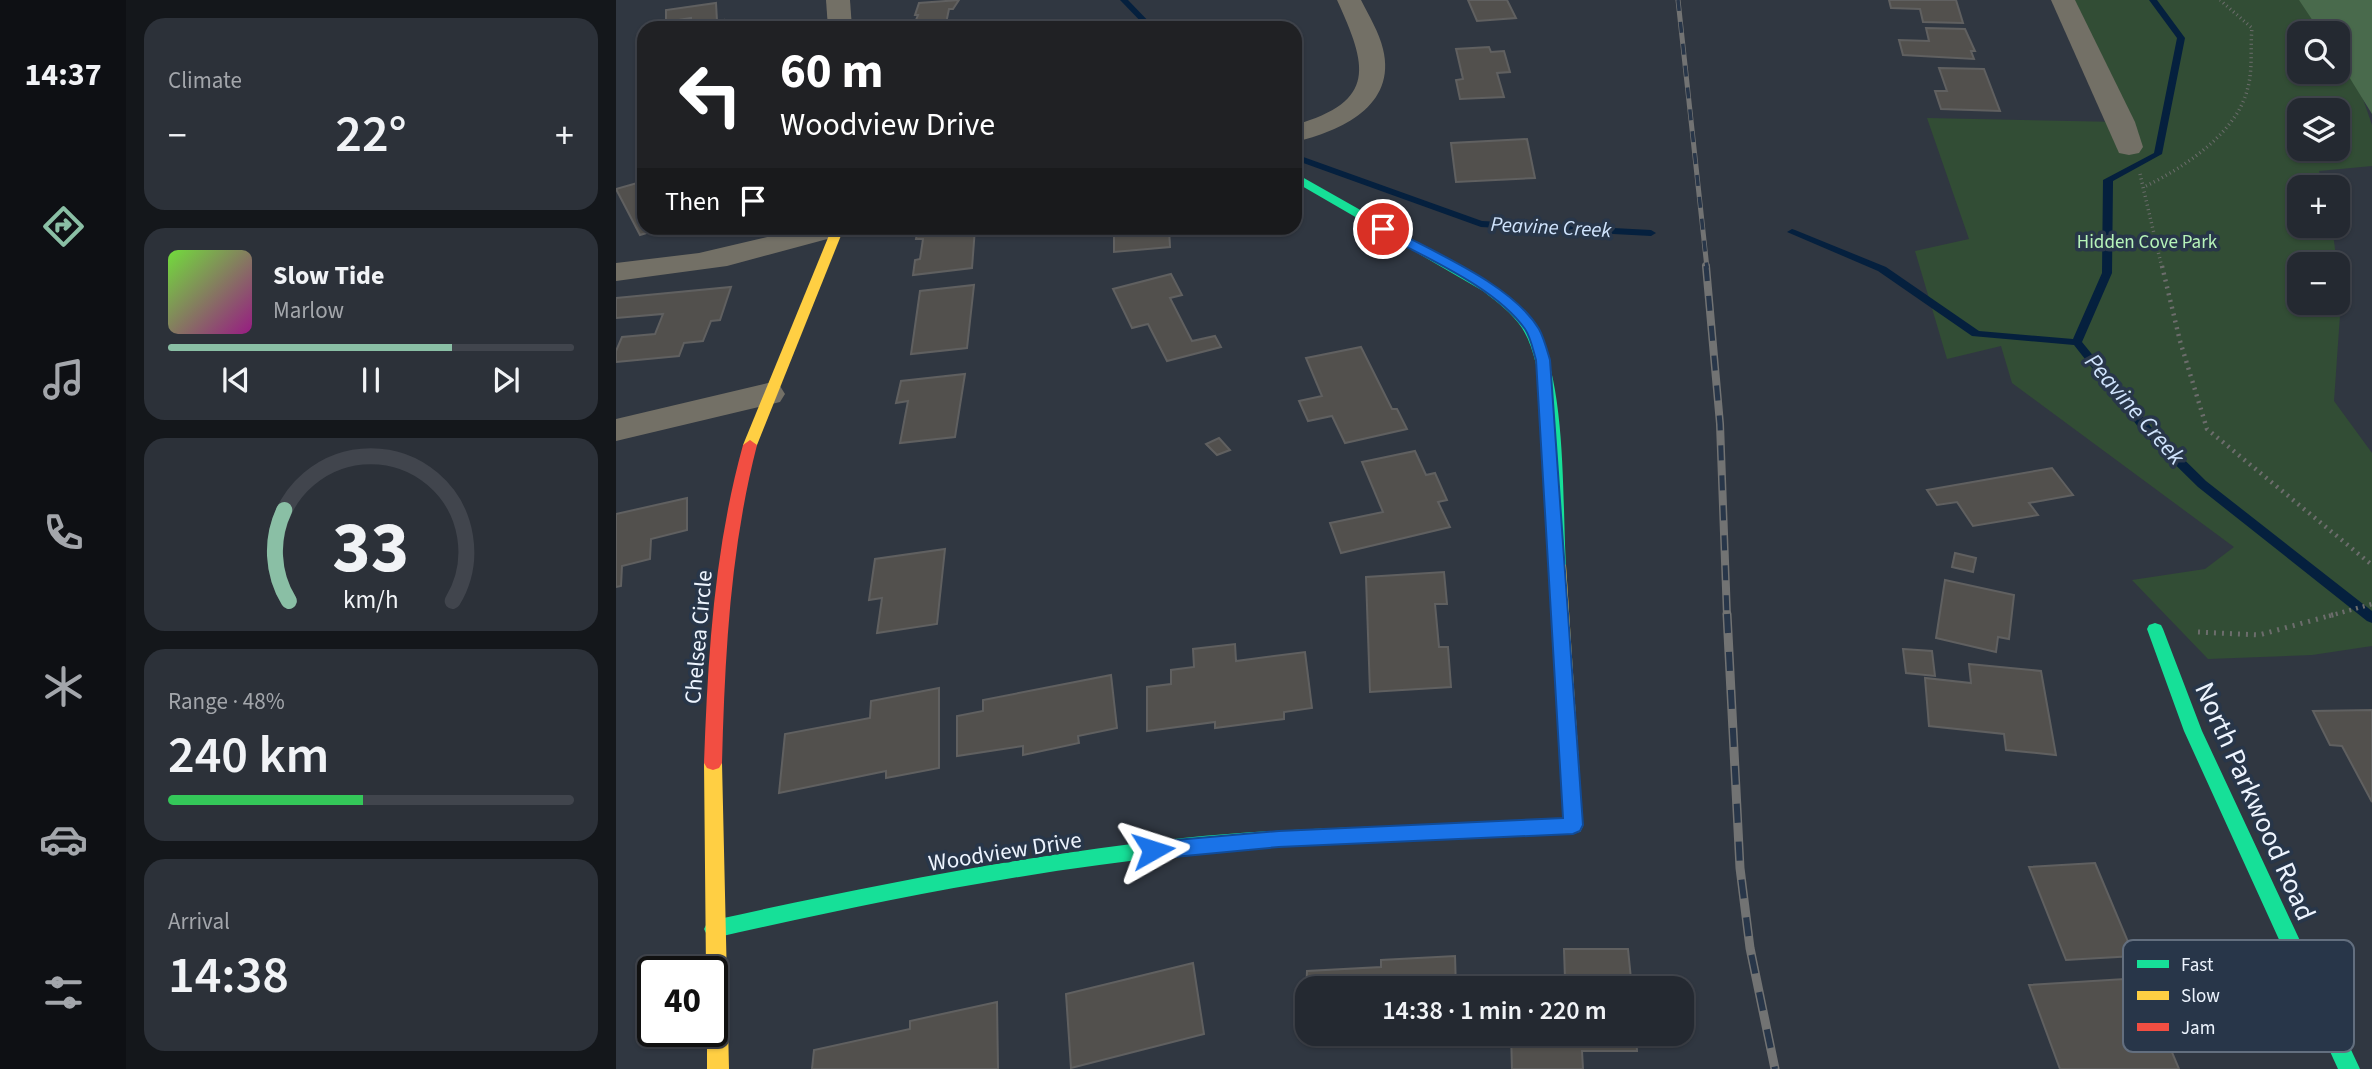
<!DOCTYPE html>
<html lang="en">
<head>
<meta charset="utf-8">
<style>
	:root { --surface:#242931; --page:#2c3139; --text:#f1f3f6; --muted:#a3a6ab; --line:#41454d; --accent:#8abfa5 }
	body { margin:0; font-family:"Source Sans 3",sans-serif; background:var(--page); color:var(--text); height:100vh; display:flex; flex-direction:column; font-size:26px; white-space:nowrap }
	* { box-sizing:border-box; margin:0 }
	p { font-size:23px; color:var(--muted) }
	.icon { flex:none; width:38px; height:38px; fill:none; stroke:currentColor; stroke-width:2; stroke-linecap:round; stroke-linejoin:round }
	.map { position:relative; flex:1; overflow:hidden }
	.drawer { display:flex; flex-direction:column; gap:18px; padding:18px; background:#14171b; width:490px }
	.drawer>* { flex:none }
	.hud { position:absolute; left:21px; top:21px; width:665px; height:214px; border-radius:21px; box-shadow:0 2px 5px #0004,0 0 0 2px var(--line); background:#202124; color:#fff; overflow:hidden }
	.controls { position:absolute; left:1671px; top:21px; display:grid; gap:14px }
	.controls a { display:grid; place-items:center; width:63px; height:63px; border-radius:14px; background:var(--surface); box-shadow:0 2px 5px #0004,0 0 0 2px var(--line); font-size:35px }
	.speed { position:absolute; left:21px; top:956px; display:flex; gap:14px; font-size:35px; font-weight:700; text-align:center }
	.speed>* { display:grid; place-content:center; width:91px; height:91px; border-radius:50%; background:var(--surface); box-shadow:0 2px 5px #0004,0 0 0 2px var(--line); line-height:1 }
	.speed .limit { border:4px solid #111; border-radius:10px; background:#fff; color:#111 }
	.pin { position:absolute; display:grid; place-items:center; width:60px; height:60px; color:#fff; margin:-30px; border:4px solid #fff; border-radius:50%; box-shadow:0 2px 7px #0007 }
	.me { position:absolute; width:77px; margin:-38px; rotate:84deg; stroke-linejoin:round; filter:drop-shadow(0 0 5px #0008) }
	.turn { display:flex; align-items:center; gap:24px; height:147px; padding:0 28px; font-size:32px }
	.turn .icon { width:91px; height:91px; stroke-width:2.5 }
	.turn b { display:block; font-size:49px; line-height:60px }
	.then { display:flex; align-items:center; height:66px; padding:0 28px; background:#0003; gap:14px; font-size:26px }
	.big { font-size:52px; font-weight:600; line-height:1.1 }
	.drawer .card { flex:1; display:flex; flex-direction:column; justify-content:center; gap:10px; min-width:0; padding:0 24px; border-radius:21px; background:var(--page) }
	.drawer .dial { align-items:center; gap:0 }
	.dial svg { height:182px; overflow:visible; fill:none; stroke:var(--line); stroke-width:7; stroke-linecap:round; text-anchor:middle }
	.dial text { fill:var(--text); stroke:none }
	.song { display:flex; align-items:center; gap:21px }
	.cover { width:84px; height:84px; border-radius:10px; background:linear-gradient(135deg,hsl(100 70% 55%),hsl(310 70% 35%)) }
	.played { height:7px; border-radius:4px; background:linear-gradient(90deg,var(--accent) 70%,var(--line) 70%) }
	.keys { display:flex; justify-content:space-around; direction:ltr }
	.heat { display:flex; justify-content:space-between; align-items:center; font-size:38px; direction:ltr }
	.charge { height:10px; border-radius:5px; background:linear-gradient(90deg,#34c759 48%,var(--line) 0) }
	.trip { position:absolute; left:679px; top:976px; width:399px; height:70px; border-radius:21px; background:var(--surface); box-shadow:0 2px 5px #0004,0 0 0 2px var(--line); font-weight:600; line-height:70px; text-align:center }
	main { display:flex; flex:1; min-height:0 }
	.tabs { display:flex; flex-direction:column; width:126px; justify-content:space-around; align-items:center; background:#0e1014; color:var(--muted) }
	.tabs .icon { width:49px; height:49px }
	.tabs .on { color:var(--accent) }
	.tabs b { font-size:32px; color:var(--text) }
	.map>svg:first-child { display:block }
	.green { fill:#324d35; fill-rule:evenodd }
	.forest { fill:#496a4c }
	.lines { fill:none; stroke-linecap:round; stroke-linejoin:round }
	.stream { fill:#05203e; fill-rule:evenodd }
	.building { fill:#52504d; stroke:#606060; stroke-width:2 }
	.path-far2 { stroke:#6c6d6c; stroke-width:3.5; stroke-dasharray:1 3.5; stroke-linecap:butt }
	.path-far1 { stroke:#6c6d6c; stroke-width:4.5; stroke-dasharray:2 5; stroke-linecap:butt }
	.path { stroke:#6c6d6c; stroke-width:5; stroke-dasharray:2 6; stroke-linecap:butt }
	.street { fill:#737066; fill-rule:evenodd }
	.fast { fill:#16e098; fill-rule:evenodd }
	.slow { fill:#ffcf43; fill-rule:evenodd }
	.jam { fill:#f24e42; fill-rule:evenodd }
	.rail-far2-casing { stroke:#727373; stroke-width:5 }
	.rail-far1-casing { stroke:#727373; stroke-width:8 }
	.rail-casing { stroke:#727373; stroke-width:9 }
	.rail-far2 { stroke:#283649; stroke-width:3.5; stroke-dasharray:11; stroke-linecap:butt }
	.rail-far1 { stroke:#283649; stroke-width:5; stroke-dasharray:15; stroke-linecap:butt }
	.rail { stroke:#283649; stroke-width:6; stroke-dasharray:19; stroke-linecap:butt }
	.route { fill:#1a73e8; stroke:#114b97; stroke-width:2 }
	.labels { text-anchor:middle; stroke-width:7; stroke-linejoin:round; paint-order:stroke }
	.far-park-label { font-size:19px; fill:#b6f3b9; stroke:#283649 }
	.far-water-label { font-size:21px; font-style:italic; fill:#d1e5fe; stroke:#283649 }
	.street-label { font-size:23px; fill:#edf4fe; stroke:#283649 }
	.water-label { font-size:24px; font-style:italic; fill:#d1e5fe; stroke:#283649 }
	.near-street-label { font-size:28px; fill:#edf4fe; stroke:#283649 }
	.key { fill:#283649; stroke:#636f7f; stroke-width:2 }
	.key-label { font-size:19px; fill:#edf4fe }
</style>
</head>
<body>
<main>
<nav class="tabs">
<b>14:37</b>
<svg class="icon on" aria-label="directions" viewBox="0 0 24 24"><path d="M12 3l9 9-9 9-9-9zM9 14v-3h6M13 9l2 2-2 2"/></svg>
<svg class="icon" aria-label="music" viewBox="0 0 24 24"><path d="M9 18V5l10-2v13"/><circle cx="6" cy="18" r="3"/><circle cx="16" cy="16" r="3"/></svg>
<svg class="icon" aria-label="phone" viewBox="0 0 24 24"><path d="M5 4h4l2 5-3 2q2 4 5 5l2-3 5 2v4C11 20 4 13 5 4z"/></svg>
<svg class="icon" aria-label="climate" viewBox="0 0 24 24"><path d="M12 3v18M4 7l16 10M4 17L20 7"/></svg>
<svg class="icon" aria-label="car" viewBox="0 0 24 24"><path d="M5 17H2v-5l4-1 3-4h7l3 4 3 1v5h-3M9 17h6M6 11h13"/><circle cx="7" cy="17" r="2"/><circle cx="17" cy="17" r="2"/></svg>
<svg class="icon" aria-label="filters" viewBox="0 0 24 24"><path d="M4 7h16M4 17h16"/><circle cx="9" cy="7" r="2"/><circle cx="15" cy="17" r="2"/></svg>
</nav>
<section class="drawer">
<div class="card"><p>Climate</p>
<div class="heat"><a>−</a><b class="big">22°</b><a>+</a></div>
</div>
<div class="card">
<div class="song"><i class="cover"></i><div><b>Slow Tide</b><p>Marlow</p></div></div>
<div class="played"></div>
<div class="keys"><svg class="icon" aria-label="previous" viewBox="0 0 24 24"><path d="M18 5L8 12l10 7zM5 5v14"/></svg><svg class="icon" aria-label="pause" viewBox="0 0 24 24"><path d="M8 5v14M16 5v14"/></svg><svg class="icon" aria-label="next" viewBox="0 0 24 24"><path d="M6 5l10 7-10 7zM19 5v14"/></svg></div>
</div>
<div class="card dial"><svg viewBox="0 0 100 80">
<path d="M14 69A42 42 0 1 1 86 69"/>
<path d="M14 69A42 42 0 0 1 12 29" stroke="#8abfa5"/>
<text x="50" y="56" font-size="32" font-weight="700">33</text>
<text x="50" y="72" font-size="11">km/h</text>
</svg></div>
<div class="card"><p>Range · 48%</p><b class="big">240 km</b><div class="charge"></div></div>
<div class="card"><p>Arrival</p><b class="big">14:38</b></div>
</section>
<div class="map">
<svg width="1756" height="1069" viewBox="0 0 1756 1069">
	<rect width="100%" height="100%" fill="#303741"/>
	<path class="green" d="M1446,0H1713L1756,125V166L1703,171L1707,187H1684V226H1716L1721,264H1684V303H1722V286L1724,315L1718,401L1756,453V646L1696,655L1592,659L1516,580L1589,569L1618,547L1396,383L1385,346L1331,359L1299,251L1353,239L1311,118L1504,122ZM1684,33H1722V72H1684ZM1684,110H1722V149H1684Z"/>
	<polygon class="forest" points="1683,0 1756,0 1756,114 1722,59 1722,33 1705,33"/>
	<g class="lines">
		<g class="stream">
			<polygon points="504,0 512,0 539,28 531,28"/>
			<polygon points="1533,0 1541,0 1569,38 1546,154 1497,181 1496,273 1466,342 1535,427 1590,481 1756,611 1756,623 1751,621 1582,487 1527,433 1458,345 1356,336 1262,271 1171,232 1176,229 1179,230 1270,267 1363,331 1457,339 1486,273 1487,180 1538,153 1561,38"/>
			<polygon points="679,154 866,221 1035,230 1040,233 1035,236 865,227 679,160"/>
		</g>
	</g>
	<g class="building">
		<polygon points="343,0 337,9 333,9 329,28 301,28 303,20 300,20 302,15 299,15 303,3"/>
		<polygon points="852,0 891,0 900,18 861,21"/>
		<polygon points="1273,0 1340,0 1347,23 1307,22 1304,9 1275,8"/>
		<polygon points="100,3 101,21 108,20 108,24 121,22 122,28 63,28 75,25 75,18 50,22 50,10"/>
		<polygon points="1310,28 1349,29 1359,51 1355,51 1358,59 1287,55 1283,40 1313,41"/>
		<polygon points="873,47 875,52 888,51 894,72 881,73 888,97 844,99 840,80 847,79 840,49"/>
		<polygon points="1323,68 1368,69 1384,111 1325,109 1319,91 1331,91"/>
		<polygon points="911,139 919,178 840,182 835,143"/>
		<polygon points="28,181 28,228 47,228 24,235 0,189"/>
		<polygon points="302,228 359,228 356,268 297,275 299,260 304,259 307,239 300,239"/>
		<polygon points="485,228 553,228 554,247 498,252 498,233 485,235"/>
		<polygon points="555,274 566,295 554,298 576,341 599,336 605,347 551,361 532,324 516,328 497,289"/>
		<polygon points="358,285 351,348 295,354 304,291"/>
		<polygon points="115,287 104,320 95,321 87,341 68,343 63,356 0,362 0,351 6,337 39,334 47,314 0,318 0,298"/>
		<polygon points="745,347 776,409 781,409 791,429 729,443 716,416 692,421 683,401 706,396 690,358"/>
		<polygon points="349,374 339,437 284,443 292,401 280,403 285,381"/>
		<polygon points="603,438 614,450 601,455 590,444"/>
		<polygon points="799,451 810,475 819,473 831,500 822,502 834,527 725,553 714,523 767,512 746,462"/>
		<polygon points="1436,468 1457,495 1413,503 1422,515 1357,526 1341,502 1321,505 1311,490"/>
		<polygon points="71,498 71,530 35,539 34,559 6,566 5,586 0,587 0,514"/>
		<polygon points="329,549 321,624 261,633 266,598 253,600 259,559"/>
		<polygon points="1339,553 1360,558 1357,572 1336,567"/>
		<polygon points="828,572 831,604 819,604 823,647 832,647 835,687 754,692 750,577"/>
		<polygon points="1329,580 1398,595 1393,639 1382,637 1380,652 1320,638"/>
		<polygon points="619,644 620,661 689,652 696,708 668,712 668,719 599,728 599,722 531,731 531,687 555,684 555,670 578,667 577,649"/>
		<polygon points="1287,649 1316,651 1319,676 1290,673"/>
		<polygon points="1353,664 1425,671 1440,755 1390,750 1388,734 1313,726 1309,678 1355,683"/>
		<polygon points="495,675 501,728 462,736 463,743 407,755 407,746 341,756 341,716 367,711 367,700"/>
		<polygon points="323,688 323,768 270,778 270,771 163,793 169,734 254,718 255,701"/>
		<polygon points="1756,710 1756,802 1726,746 1714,745 1697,711"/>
		<polygon points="1479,863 1518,956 1450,960 1413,867"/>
		<polygon points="948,949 1012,949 1016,989 894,989 894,979 949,979"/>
		<polygon points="839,956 840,989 691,989 691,1034 842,1035 688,1043 691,971 765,967 765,960"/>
		<polygon points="577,963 588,1034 455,1068 450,994"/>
		<polygon points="1525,978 1563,1069 1444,1069 1413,985"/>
		<polygon points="381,1002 382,1069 196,1069 198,1050 294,1029 294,1021"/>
		<polygon points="895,1034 1020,1034 1021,1051 966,1051 967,1069 896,1069"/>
	</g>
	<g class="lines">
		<g class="path-far2">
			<polyline points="1524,174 1546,268"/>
			<path d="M1530,186C1569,167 1622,132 1632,87C1637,68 1634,48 1636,28L1604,0"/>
		</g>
		<g class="path-far1">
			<polyline points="1546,266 1564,341 1591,429 1756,565"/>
			<polyline points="1713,616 1756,604"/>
		</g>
		<polyline class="path" points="1582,632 1643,635 1720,614"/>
		<g class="street">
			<polygon points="210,0 234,0 236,28 212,28"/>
			<path d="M721,0H745C753,16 763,32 767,49C781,106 725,131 679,142V125C762,101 751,66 721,0Z"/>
			<polygon points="1435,0 1459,0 1519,122 1527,147 1523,153 1513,155 1503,153"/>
			<polygon points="189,228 234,228 230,234 111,266 0,281 0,263 83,253"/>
			<polygon points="152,383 164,386 169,394 164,402 0,441 0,419"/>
		</g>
		<g class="fast">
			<path d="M679,173L877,285C893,298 911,312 921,331C951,388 946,500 950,565L948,569L942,571L934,565C931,507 936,374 906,328C896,313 881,302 867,291L679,182Z"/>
			<polygon points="1539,623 1545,625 1547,629 1586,731 1744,1069 1722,1069 1568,731 1531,629 1533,625"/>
			<path d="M800,825L807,827L810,833L807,839L800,841C722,844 645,846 567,855C409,871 253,903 98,938L91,935L88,929L91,923L98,920C253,886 409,855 567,838C645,830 722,828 800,825Z"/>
		</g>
		<g class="slow">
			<polygon points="216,228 228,228 141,445 139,448 129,448 127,445"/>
			<polygon points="942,559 950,565 967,826 964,832 800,841 793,839 790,833 793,827 800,825 947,818 934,565"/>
			<polygon points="97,756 103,758 106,763 113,1069 91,1069 91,1031 96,1031 96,971 90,971 88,763 91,758"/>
		</g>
		<path class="jam" d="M134,440L141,445C114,550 109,655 106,763L103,768L97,770L91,768L88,763C92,655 98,550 127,445Z"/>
		<g class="rail-far2-casing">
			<polyline id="rail-far2" points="1062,0 1091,268"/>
		</g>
		<g class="rail-far1-casing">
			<polyline id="rail-far1" points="1090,266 1104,424 1111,616"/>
		</g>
		<g class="rail-casing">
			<polyline id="rail" points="1111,614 1124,868 1134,948 1159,1069"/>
		</g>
		<use href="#rail-far2" class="rail-far2"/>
		<use href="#rail-far1" class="rail-far1"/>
		<use href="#rail" class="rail"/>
	</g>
	<path class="route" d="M763,227H772C817,252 896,284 923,329C928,338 931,350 934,360L967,825L964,831L957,834L663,847L537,859L530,856L527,850L530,845L537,842L663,831L947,818L920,360C917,350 915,338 909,329C878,286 809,258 763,232Z"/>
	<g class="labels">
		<g class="far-park-label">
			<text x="1531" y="248">Hidden Cove Park</text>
		</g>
		<g class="far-water-label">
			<text transform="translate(935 227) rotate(3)" y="7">Peavine Creek</text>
		</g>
		<g class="street-label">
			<text transform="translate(82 637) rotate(-85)" y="8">Chelsea Circle</text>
			<text transform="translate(389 851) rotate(-9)" y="8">Woodview Drive</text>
		</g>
		<g class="water-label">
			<text transform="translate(1519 409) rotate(49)" y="8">Peavine Creek</text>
		</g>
		<g class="near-street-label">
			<text transform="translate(1640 801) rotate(66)" y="10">North Parkwood Road</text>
		</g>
	</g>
	<rect x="1507" y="940" width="231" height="112" rx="10" class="key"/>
	<rect x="1521" y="960" width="32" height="8" fill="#16e098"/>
	<rect x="1521" y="991" width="32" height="9" fill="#ffcf43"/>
	<rect x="1521" y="1023" width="32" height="8" fill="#f24e42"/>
	<g class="key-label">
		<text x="1565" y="971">Fast</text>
		<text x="1565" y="1002">Slow</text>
		<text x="1565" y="1034">Jam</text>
	</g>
</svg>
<div class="controls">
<a><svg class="icon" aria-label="search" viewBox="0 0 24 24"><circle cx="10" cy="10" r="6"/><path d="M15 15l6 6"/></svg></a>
<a><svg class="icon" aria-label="layers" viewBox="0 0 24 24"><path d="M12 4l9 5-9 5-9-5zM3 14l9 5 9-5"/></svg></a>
<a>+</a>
<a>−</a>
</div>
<div class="speed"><div class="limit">40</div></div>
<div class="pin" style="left:767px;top:229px;background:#d93025"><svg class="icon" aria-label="arrive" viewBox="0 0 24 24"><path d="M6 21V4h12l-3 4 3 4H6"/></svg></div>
<svg class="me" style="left:537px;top:850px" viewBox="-20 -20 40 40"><path d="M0-17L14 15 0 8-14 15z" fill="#1a73e8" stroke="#fff" stroke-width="4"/></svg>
<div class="trip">14:38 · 1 min · 220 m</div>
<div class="hud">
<div class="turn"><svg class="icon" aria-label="left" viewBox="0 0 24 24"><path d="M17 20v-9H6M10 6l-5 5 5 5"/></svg><div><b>60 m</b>Woodview Drive</div></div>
<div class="then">Then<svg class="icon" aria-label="arrive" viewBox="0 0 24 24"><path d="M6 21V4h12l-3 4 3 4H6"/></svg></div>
</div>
</div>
</main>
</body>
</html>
